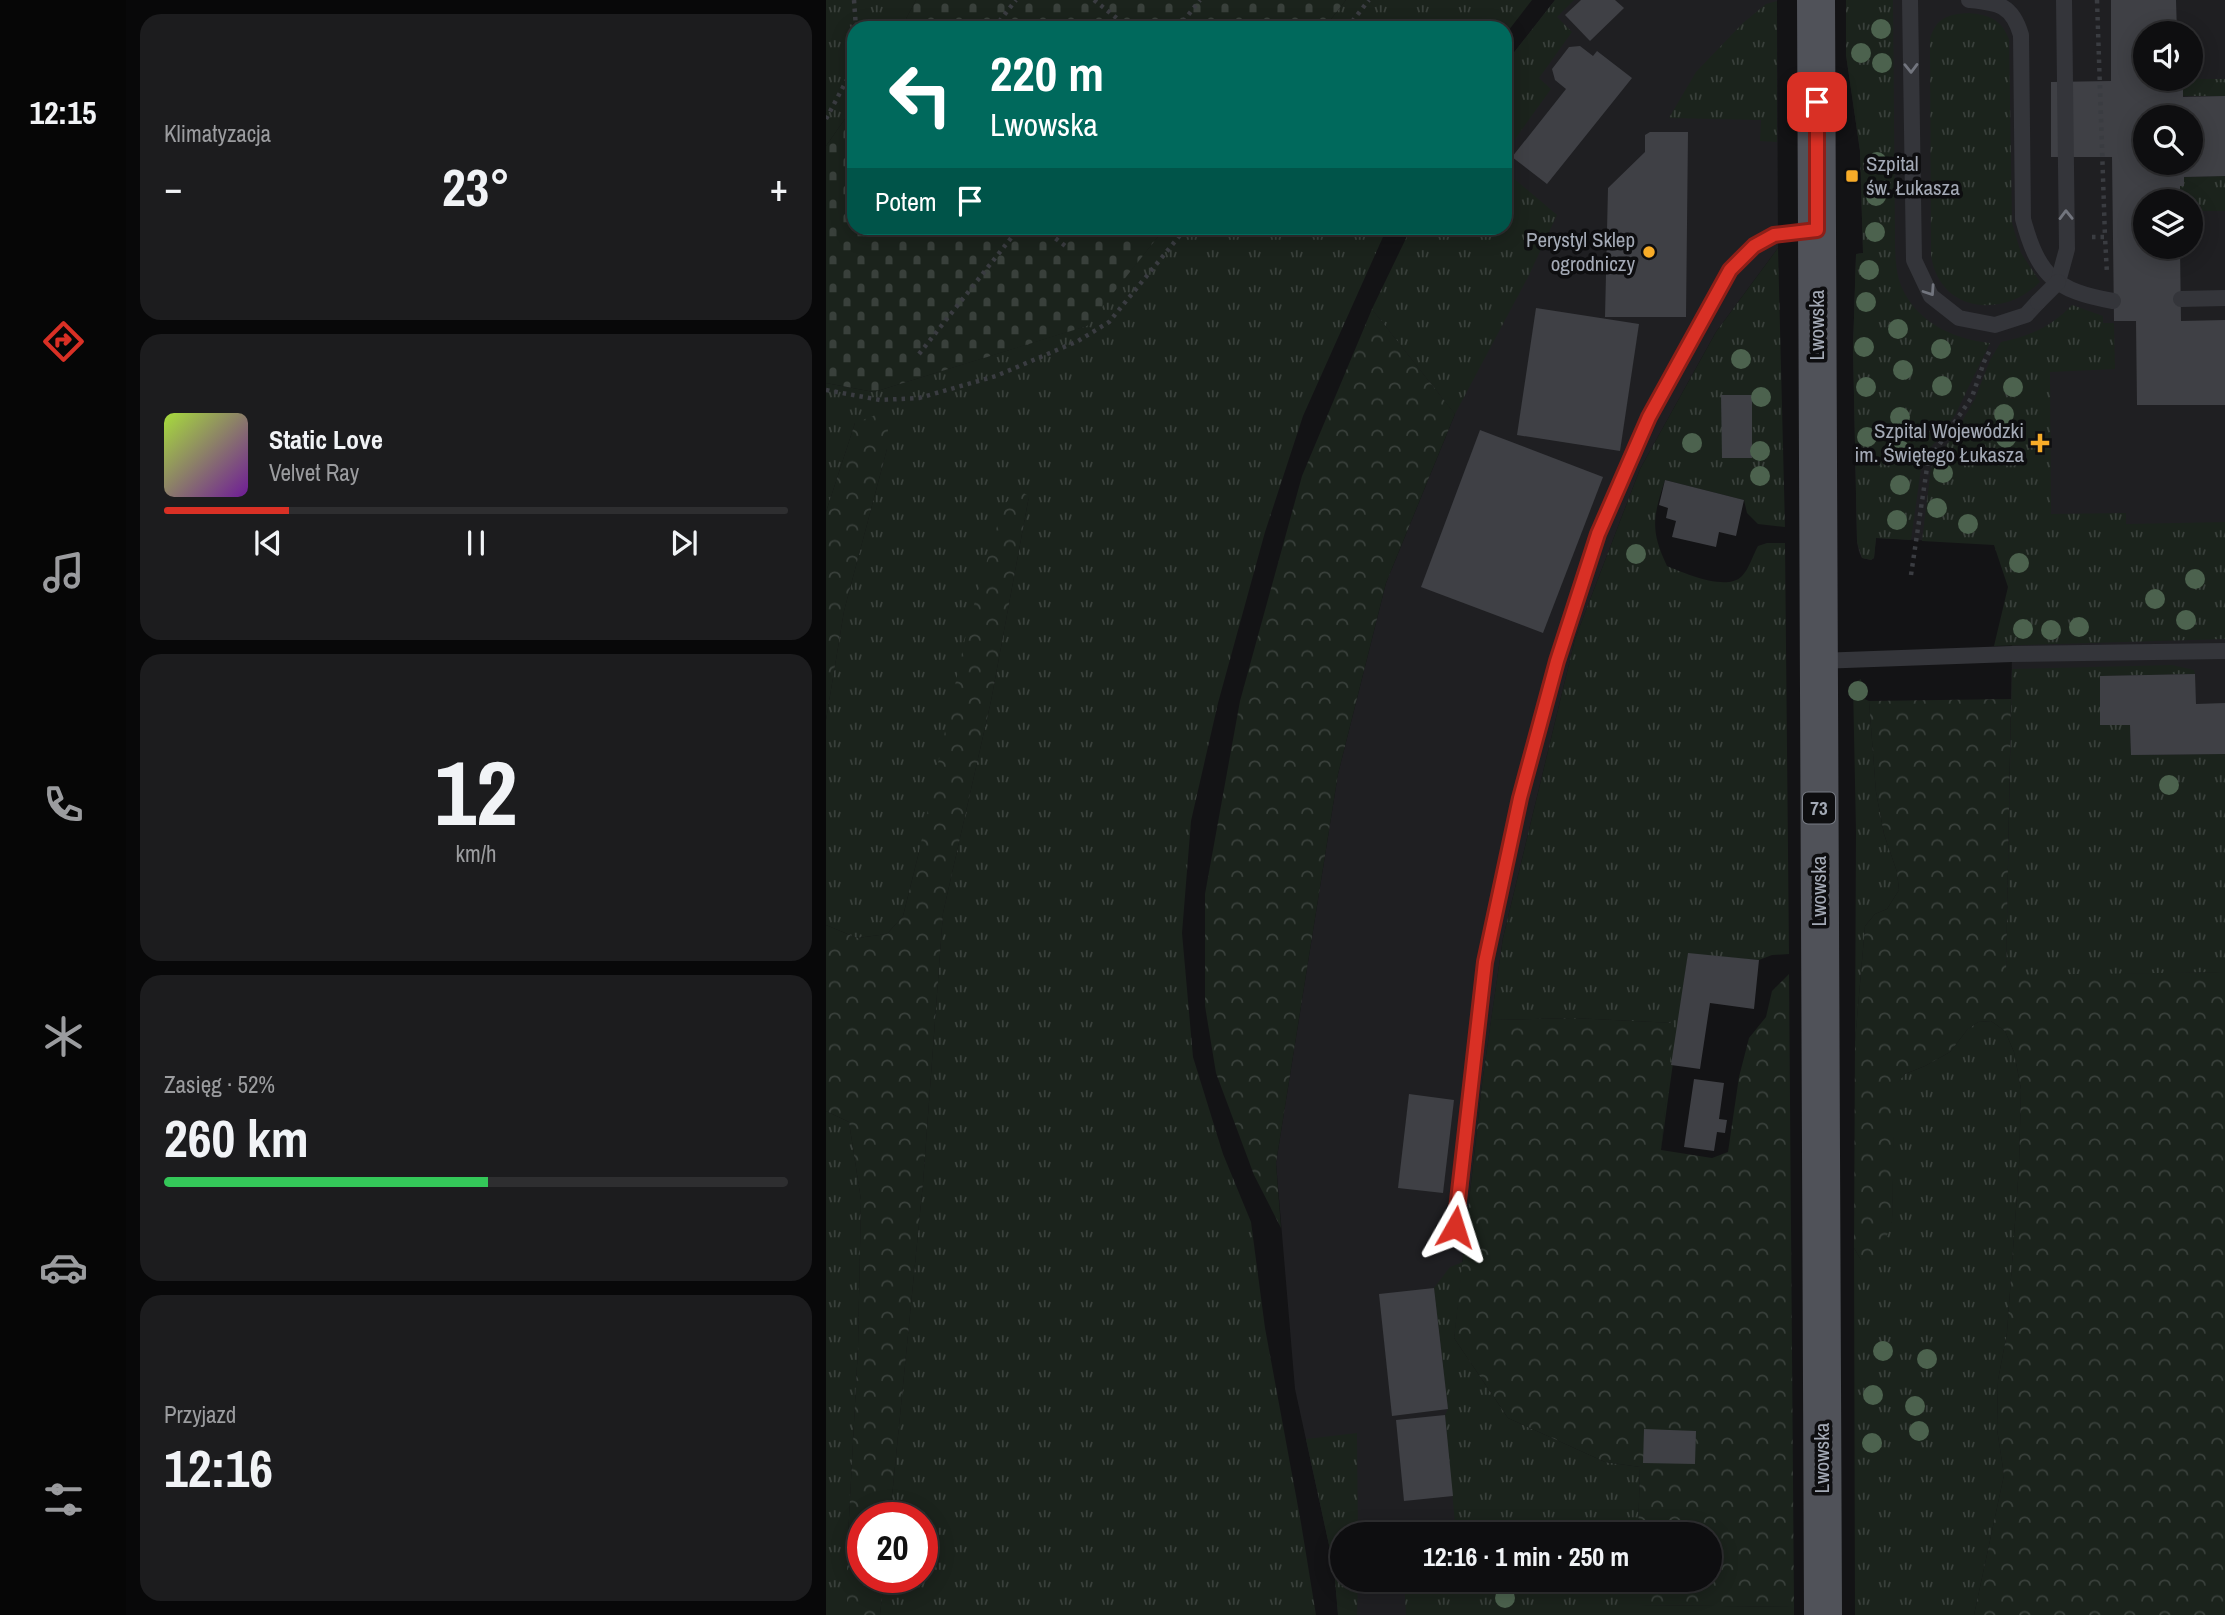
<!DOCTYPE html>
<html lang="pl">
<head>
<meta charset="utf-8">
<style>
	:root { --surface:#0e0e10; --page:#1c1c1e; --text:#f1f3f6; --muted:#9b9c9f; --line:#2e2e30; --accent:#d93025 }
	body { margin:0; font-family:"Archivo Narrow",sans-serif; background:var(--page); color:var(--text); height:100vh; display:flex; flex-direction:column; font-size:26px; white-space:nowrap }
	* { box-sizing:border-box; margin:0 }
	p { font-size:23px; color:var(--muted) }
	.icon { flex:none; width:38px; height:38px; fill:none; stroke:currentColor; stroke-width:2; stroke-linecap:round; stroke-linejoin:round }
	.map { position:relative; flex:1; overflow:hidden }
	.drawer { display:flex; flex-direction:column; gap:14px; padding:14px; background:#080809; width:700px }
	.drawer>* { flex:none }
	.hud { position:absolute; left:21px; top:21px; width:665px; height:214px; border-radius:21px; box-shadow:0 4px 18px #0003,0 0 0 2px var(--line); background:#00695c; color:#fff; overflow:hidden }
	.buttons { position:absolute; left:1307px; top:21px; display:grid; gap:14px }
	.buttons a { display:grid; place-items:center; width:70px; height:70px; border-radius:50%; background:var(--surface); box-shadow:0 4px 18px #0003,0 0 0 2px var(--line); font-size:35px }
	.speed { position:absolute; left:21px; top:1502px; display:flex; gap:14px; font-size:35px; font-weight:700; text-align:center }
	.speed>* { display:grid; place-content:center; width:91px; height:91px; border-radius:50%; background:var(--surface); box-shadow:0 4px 18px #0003,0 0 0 2px var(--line); line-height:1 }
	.speed .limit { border:10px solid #d22; background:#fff; color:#111 }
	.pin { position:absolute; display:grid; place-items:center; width:60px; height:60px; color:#fff; margin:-30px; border-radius:14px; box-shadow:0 4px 10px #0006 }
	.me { position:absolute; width:77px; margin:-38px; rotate:6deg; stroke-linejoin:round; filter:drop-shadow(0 0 5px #0008) }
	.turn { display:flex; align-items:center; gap:24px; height:147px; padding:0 28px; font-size:32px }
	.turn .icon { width:91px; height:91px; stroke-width:2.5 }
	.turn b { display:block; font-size:49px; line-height:60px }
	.then { display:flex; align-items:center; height:66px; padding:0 28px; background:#0003; gap:14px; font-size:26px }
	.big { font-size:52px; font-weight:800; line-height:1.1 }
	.drawer .card { flex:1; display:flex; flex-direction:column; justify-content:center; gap:10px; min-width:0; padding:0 24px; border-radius:21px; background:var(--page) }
	.drawer .dial { align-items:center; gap:0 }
	.dial b { font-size:91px; line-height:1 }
	.song { display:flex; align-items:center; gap:21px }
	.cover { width:84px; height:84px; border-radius:10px; background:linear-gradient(135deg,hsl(80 70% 55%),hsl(280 70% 35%)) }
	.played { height:7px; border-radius:4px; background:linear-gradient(90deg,var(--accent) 20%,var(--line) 20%) }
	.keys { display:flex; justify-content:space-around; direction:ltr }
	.heat { display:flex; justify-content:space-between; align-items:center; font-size:38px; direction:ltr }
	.charge { height:10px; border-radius:5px; background:linear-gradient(90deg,#34c759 52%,var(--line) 0) }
	.trip { position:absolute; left:504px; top:1522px; width:392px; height:70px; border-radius:35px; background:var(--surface); box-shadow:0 4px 18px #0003,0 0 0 2px var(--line); font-weight:800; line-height:70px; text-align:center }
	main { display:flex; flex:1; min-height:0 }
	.dock { display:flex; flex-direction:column; width:126px; justify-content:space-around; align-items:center; background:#060606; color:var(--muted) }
	.dock .icon { width:49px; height:49px }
	.dock .current { color:var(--accent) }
	.dock b { font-size:32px; color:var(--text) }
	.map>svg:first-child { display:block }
	.built { fill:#1f1f22; fill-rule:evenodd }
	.grass { fill:url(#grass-tufts) }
	.forest { fill:url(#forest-crowns) }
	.cemetery { fill:url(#cemetery-stones) }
	.building { fill:#3f4045; fill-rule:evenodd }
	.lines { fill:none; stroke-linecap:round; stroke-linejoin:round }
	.path { stroke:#3a3c41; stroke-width:4.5; stroke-dasharray:3.5 5; stroke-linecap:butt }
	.service { stroke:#34353a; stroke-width:16 }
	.primary { stroke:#505259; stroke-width:38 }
	.service-bridge { stroke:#34353a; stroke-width:16 }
	.tree { fill:#4c624e }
	.oneway { stroke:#72757e }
	.route-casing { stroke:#8d1f18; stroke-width:18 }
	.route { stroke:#d93025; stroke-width:12 }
	.poi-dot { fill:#f8ac28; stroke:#0e0e10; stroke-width:2.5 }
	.labels { text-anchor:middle; stroke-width:7; stroke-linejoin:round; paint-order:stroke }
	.shield { fill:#0e0e10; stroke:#777b84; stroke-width:2 }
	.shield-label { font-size:19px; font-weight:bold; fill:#a4aab6 }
	.poi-label { font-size:21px; fill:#a4aab6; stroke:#0e0e10; text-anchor:end }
	.street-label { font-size:21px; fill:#a4aab6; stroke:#0e0e10 }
</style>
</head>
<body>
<main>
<nav class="dock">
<b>12:15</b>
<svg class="icon current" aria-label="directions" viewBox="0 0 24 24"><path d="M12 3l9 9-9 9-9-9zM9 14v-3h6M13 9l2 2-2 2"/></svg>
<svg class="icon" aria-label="music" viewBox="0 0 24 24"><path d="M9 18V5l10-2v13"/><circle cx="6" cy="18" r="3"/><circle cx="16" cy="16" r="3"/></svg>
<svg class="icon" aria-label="phone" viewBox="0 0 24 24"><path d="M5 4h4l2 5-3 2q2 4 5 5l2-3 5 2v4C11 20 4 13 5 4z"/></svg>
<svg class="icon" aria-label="climate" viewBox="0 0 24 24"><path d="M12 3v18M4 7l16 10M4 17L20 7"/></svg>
<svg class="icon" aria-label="car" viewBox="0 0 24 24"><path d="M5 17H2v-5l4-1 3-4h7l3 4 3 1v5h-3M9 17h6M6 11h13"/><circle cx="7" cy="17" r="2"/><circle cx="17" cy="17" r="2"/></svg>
<svg class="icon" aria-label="filters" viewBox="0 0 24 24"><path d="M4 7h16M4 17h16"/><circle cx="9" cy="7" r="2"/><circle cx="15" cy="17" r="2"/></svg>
</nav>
<section class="drawer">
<div class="card"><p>Klimatyzacja</p>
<div class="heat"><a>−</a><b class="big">23°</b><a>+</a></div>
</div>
<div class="card">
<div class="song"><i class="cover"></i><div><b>Static Love</b><p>Velvet Ray</p></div></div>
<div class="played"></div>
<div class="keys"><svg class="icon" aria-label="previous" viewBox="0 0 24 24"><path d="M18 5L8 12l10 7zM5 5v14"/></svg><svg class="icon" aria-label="pause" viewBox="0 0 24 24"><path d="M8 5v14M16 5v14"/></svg><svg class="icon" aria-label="next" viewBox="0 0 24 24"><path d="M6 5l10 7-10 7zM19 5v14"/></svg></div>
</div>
<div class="card dial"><b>12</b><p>km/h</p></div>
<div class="card"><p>Zasięg · 52%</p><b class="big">260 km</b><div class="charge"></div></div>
<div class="card"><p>Przyjazd</p><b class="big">12:16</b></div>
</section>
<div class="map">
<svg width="1399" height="1615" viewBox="0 0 1399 1615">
	<defs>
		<pattern id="grass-tufts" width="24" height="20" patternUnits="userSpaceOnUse" patternTransform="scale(1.75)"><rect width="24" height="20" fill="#1b231c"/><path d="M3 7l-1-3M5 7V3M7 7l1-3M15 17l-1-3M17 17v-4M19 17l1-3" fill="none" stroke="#39403b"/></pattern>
		<pattern id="forest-crowns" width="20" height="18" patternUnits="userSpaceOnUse" patternTransform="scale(1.75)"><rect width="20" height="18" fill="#1b231c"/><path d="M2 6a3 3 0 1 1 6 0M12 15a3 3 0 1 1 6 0" fill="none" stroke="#39403b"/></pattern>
		<pattern id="cemetery-stones" width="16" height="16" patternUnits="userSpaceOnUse" patternTransform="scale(1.75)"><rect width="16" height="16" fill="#1b231c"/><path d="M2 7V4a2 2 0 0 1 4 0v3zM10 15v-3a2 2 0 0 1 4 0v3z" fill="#39403b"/></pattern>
	</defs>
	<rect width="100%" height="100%" fill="#131315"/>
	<g class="built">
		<polygon points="729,0 951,0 952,248 890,332 814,469 749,639 677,938 656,1084 628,1338 646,1535 516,1535 516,1580 648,1580 650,1615 512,1615 508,1568 469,1389 450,1163 512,774 560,583 629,414 546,309 679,228 679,64"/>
		<path d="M1020,0H1399V972L1180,976L1188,545L1050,538L1048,558L1045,560L1036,558L1033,552L1031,542L1027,348L1030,254L1037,253L1034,151L1020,55ZM1320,33H1365V79H1320ZM1320,117H1365V163H1320ZM1320,201H1365V247H1320Z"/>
	</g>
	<g class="grass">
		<polygon points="0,0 90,0 75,28 28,28 28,106 0,146"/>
		<polygon points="520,0 706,0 679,35 679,28 498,28"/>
		<polygon points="729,0 748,0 731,17 746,32 713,78 725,89 679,153 679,64"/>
		<path d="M1020,0H1067L1069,235C1069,250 1069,265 1073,280C1086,320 1125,339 1164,343L1129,415L1113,439L1097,454L1085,540L1050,538L1048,558L1045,560L1036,558L1031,542L1027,348L1030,254L1037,253L1034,151L1020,55Z"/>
		<polygon points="951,1 951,142 934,141 935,120 843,118 870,72 917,23 940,4"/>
		<path d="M1143,13C1163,15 1175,19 1183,39L1186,223L1195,253L1214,282C1178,319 1113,313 1105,255L1104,39C1110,18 1122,14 1143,13Z"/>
		<polygon points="1351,79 1399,79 1399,96 1357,96 1357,87 1351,87"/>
		<polygon points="679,171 731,215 703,275 629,414 546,309 585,228 679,228"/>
		<polygon points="1399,176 1399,211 1365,211 1365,201 1354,201 1354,186 1358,177"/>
		<polygon points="339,228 561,228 477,416 439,532 392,703 365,821 356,933 367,1057 397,1154 425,1222 439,1328 475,1523 490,1615 54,1615 58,1577 96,1577 96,1517 64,1517 97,1183 117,913 165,701 203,496 93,852 77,916 61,934 31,938 0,925 0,720 18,611 61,449 29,423 0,512 0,383 48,392 260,326"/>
		<path d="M952,248L959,527L932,524L921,513L918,500L839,480C827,517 824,530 841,566C858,573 901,592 916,576C923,569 927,555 932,546L941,543H959L963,954L946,955L933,960L862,954L835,1150L847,1023L747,1018L665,1020L677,938L749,639L814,469L890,332Z"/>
		<path d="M1246,305L1277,316V323H1288L1289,369L1224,372L1225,514L1300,513V524L1399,522V639L1168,646L1182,587L1168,545L1096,541L1105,467L1131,430L1149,399L1164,360L1175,342C1204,336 1225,327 1246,305Z"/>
		<polygon points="1346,665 1368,670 1369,674 1274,676 1274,724 1304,725 1305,755 1399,754 1399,972 1180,976 1186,669"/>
		<polygon points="1035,679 1036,698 1043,701 1050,792 1058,834 1071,872 1073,890 1061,909 1049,914 1039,926 1029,1042 1030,832 1027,683"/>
		<polygon points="1165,1021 1179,1031 1188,1052 1195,1089 1193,1167 1181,1333 1172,1380 1171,1429 1178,1475 1148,1615 1029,1615 1028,1248 1035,1260 1066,1222 1068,1086 1079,1074 1099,1066 1124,1052 1141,1030 1152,1022"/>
		<polygon points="0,1111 23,1122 35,1200 32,1347 21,1556 21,1615 0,1615"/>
		<polygon points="637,1262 628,1338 682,1418 779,1462 814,1467 812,1535 630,1535 619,1415 622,1409 608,1288 624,1267"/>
		<polygon points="531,1433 532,1535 516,1535 516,1580 532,1580 531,1615 512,1615 508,1568 480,1439"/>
		<polygon points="578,1580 811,1580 811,1605 968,1607 968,1615 580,1615"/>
	</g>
	<g class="forest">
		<polygon points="546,309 629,414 560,583 512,774 450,1163 455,1228 428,1175 390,1073 379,1006 379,894 414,701 476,476"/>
		<polygon points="57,412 62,428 61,449 18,611 0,720 0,512 29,423"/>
		<polygon points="192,490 203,496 165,701 117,913 97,1183 64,1517 37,1517 37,1577 58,1577 54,1615 21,1615 21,1556 32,1347 35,1200 23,1122 0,1111 0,925 31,938 61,934 77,916 93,852 142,625 177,506"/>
		<polygon points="1185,699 1180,975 1399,972 1399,1615 1148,1615 1178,1475 1171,1429 1172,1380 1181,1333 1193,1167 1195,1089 1188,1052 1179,1031 1165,1021 1152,1022 1141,1030 1124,1052 1099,1066 1079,1074 1069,1086 1066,1222 1057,1246 1047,1261 1035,1260 1028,1248 1029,1042 1039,926 1049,914 1061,909 1073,890 1071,872 1058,834 1050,792 1043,701"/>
		<polygon points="963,974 968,1607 811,1605 811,1580 884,1580 884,1535 812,1535 814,1467 779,1462 682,1418 628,1338 656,1084 665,1020 747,1018 848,1023 835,1150 886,1158 902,1152 913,1077 923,1038 940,1017 946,991"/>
	</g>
	<g class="cemetery">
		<polygon points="90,0 520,0 498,28 75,28"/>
		<polygon points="28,106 28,228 339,228 261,326 48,392 0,383 0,146"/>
	</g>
	<g class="building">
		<polygon points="755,0 789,0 798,8 764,41 739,15"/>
		<path d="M1285,0H1350L1351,33H1320V79H1351V87H1357V97L1399,96V176L1358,177V186H1354V201H1320V247H1354L1355,321L1399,320V405H1311L1310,321H1288L1286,157H1225V82L1285,81ZM1320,117H1365V163H1320Z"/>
		<polygon points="754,46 767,56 771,51 806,78 721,184 686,157 740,89 729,80 726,69 743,47"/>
		<polygon points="824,132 862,132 860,317 779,317 782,188 819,152 819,135"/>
		<polygon points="710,308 813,324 794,451 691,435"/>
		<polygon points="895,395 926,395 926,458 896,458"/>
		<polygon points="654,430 777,477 717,633 595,587"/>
		<polygon points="839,480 918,500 910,536 893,532 890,547 846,537 850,521 840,518 842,508 833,505"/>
		<polygon points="1369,674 1370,704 1399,703 1399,754 1305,755 1304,725 1274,725 1274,676"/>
		<polygon points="862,953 933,960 928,1009 884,1003 874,1069 845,1065"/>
		<polygon points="868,1079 898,1083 893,1119 901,1120 899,1133 891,1132 888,1151 858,1147"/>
		<polygon points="583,1094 628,1100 617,1193 572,1188"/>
		<polygon points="608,1288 622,1409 566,1416 553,1294"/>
		<polygon points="619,1415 627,1496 578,1501 570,1420"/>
		<polygon points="818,1429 870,1431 869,1464 817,1463"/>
	</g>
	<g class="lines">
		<g class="path">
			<polyline points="28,0 30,28"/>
			<polyline points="268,0 303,28"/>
			<polyline points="1271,0 1279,237"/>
			<polyline points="168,28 190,0"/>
			<polyline points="352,28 374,0"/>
			<polyline points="521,28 543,0"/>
			<polyline points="0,119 23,76 28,42"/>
			<polyline points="216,228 242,248"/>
			<polyline points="1266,237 1279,237 1281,274"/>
			<polyline points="93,354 193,228"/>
			<polyline points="0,390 54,400 93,398 170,376 252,341 283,322 360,228"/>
			<polyline points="1085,575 1102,461 1146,397 1158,362 1164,350"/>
		</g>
		<g class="service">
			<polyline points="1084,0 1088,260 1105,296 1133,318 1169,325 1200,315 1212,302"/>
			<path d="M1143,0C1172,3 1186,4 1195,35L1197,219C1212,275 1229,291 1287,301"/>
			<polyline points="1232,282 1241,249 1238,0"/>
			<polyline points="1355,299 1399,298"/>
			<polyline points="992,661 1186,654 1399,651"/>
			<polyline points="630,1227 659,962 694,798 731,661 772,534 823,417 904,270 928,246 948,235 991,230"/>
		</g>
		<polyline class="primary" points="990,0 997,1615"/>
		<polyline class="service-bridge" points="1212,302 1232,282"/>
	</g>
	<g class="tree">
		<circle cx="1055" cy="29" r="10"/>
		<circle cx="1035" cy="53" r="10"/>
		<circle cx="1056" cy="63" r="10"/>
		<circle cx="1051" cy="162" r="10"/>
		<circle cx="1050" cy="196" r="10"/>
		<circle cx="1049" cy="232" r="10"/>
		<circle cx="1043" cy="270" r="10"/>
		<circle cx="1040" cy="302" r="10"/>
		<circle cx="1072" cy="329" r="10"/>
		<circle cx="1038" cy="347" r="10"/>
		<circle cx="1115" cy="349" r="10"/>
		<circle cx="915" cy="359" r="10"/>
		<circle cx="1077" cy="370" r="10"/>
		<circle cx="1116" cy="386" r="10"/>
		<circle cx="1040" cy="387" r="10"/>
		<circle cx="1187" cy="387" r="10"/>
		<circle cx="935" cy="397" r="10"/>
		<circle cx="1178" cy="414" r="10"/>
		<circle cx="1074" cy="417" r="10"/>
		<circle cx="1041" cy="437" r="10"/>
		<circle cx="1180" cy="438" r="10"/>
		<circle cx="866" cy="443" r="10"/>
		<circle cx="1073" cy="449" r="10"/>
		<circle cx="934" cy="451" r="10"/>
		<circle cx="1117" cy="473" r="10"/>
		<circle cx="934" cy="476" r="10"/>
		<circle cx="1074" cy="485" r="10"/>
		<circle cx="1111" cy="508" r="10"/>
		<circle cx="1071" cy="520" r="10"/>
		<circle cx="1142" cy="524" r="10"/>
		<circle cx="810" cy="554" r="10"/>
		<circle cx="1193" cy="563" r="10"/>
		<circle cx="1369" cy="579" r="10"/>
		<circle cx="1329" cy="599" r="10"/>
		<circle cx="1360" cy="620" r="10"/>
		<circle cx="1253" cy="627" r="10"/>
		<circle cx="1197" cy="629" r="10"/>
		<circle cx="1225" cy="630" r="10"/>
		<circle cx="1032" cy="691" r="10"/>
		<circle cx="1343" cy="785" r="10"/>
		<circle cx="1057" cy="1351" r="10"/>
		<circle cx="1101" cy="1359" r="10"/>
		<circle cx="1047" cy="1395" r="10"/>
		<circle cx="1089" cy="1406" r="10"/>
		<circle cx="1093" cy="1431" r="10"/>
		<circle cx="1046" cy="1443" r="10"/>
		<circle cx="679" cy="1598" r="10"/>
	</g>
	<defs><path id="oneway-chevron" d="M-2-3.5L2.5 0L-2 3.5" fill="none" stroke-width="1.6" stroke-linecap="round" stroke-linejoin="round" transform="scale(1.75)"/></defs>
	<g class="oneway">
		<use href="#oneway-chevron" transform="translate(1085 68) rotate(89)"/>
		<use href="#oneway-chevron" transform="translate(1240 215) rotate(-91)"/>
		<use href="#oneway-chevron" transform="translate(1104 291) rotate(56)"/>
	</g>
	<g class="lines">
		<g class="route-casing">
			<polyline id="route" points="629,1227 659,962 694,798 731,661 772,534 823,417 904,270 928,246 948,235 991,230 991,102"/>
		</g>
		<use href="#route" class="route"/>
	</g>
	<g class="poi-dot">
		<rect x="1019" y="169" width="14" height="14" rx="3.5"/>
		<circle cx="823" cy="252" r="7"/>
		<path d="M1210.5 432.5h7v7h7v7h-7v7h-7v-7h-7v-7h7z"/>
	</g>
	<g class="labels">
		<rect class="shield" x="977" y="792.5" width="32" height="31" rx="5"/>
		<g class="shield-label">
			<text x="993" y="815">73</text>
		</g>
		<g class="poi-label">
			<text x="1040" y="171" text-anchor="start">Szpital<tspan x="1040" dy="24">św. Łukasza</tspan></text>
			<text x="809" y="247">Perystyl Sklep<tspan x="809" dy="24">ogrodniczy</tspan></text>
			<text x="1198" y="438">Szpital Wojewódzki<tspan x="1198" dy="24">im. Świętego Łukasza</tspan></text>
		</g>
		<g class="street-label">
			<text transform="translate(991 325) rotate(-90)" y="7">Lwowska</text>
			<text transform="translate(993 891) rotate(-90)" y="7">Lwowska</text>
			<text transform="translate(996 1458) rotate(-90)" y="7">Lwowska</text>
		</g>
	</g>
</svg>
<div class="buttons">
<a><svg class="icon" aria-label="sound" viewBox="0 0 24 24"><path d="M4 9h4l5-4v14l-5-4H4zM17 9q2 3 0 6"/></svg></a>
<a><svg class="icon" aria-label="search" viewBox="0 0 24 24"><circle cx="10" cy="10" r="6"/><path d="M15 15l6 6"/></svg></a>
<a><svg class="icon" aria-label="layers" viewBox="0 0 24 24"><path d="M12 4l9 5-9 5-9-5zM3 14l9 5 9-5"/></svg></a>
</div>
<div class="speed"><div class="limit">20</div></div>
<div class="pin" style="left:991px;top:102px;background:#d93025"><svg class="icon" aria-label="arrive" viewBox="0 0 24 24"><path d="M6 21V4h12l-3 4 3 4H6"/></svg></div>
<svg class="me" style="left:629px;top:1227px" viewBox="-20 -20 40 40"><path d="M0-17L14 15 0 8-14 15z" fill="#d93025" stroke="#fff" stroke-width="4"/></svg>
<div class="trip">12:16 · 1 min · 250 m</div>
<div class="hud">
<div class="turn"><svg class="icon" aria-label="left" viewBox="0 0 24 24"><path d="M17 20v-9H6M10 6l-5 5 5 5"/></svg><div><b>220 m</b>Lwowska</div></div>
<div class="then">Potem<svg class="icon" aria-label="arrive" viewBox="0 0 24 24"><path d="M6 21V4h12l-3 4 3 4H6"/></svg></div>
</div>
</div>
</main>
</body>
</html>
